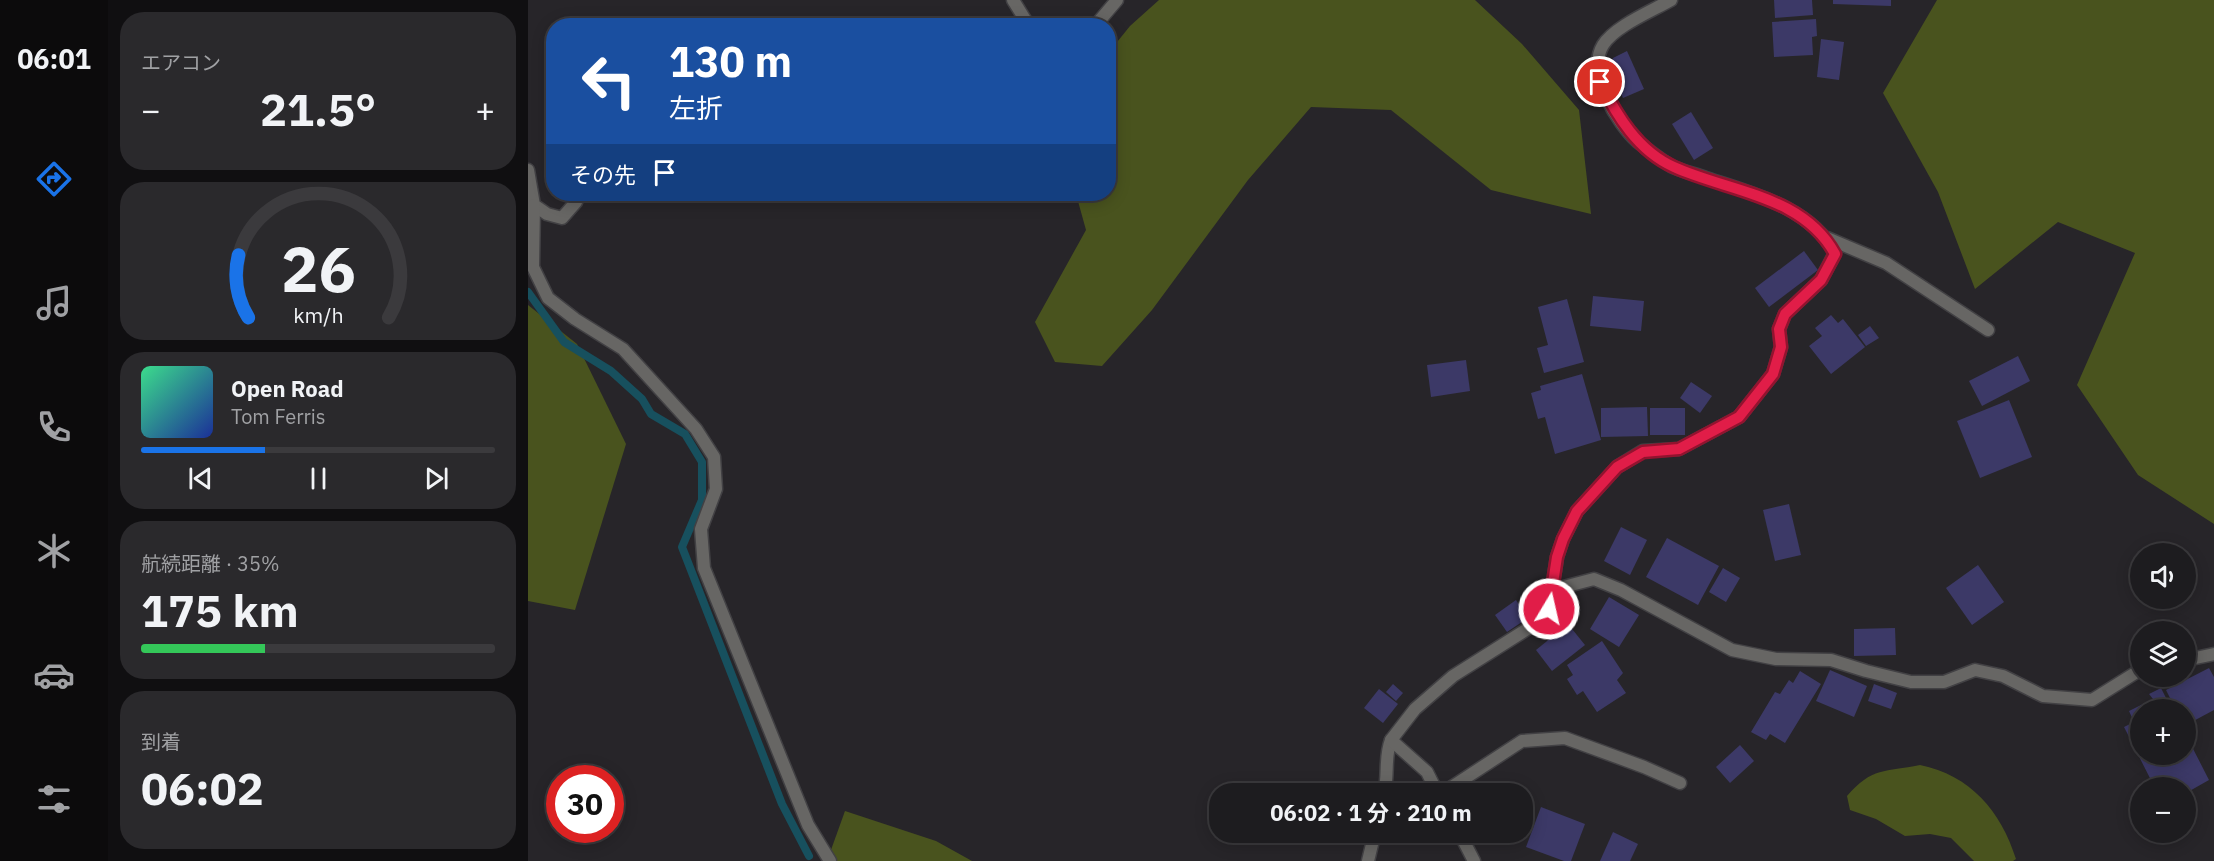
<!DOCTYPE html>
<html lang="ja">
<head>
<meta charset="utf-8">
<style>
	:root { --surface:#1d1c1f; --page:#2a292c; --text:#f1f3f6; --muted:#a0a1a4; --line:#3b3a3d; --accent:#1a73e8 }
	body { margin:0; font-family:"IBM Plex Sans","Noto Sans JP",sans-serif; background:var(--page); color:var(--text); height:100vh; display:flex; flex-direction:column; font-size:22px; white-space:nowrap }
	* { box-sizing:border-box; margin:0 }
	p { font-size:20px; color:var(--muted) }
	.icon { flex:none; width:33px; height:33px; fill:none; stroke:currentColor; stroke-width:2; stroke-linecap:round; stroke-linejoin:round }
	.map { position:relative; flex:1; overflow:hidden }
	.side { display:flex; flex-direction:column; gap:12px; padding:12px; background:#100f11; width:420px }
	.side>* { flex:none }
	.guide { position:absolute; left:18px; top:18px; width:570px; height:183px; border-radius:24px; box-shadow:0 3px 15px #0003,0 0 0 2px var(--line); background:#1a4fa0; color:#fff; overflow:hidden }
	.buttons { position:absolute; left:1602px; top:543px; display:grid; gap:12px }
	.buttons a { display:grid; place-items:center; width:66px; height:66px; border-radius:50%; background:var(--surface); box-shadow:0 3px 15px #0003,0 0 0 2px var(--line); font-size:30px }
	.speed { position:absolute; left:18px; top:765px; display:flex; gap:12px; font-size:30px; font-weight:700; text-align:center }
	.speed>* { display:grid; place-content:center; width:78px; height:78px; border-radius:50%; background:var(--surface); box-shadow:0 3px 15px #0003,0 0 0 2px var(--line); line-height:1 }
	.speed .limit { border:9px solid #d22; background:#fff; color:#111 }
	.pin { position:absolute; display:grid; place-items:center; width:51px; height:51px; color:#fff; margin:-26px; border:3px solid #fff; border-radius:50%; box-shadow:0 2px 6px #0007 }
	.me { position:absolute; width:66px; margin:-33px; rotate:9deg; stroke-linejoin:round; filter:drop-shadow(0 0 4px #0008) }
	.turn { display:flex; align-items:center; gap:21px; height:126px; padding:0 24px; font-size:27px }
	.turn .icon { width:78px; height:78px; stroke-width:2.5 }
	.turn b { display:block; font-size:42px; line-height:51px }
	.then { display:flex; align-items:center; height:57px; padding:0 24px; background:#0003; gap:12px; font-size:22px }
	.big { font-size:45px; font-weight:700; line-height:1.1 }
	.side .widget { flex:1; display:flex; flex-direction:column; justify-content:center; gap:9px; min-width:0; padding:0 21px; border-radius:24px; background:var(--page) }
	.side .dial { align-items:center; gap:0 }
	.dial svg { height:156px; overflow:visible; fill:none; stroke:var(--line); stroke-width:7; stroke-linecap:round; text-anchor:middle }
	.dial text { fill:var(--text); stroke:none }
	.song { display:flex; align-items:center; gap:18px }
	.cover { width:72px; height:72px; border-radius:9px; background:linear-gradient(135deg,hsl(150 70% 55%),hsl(230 70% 35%)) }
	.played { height:6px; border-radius:3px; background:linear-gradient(90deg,var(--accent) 35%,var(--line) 35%) }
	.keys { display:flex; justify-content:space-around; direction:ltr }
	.heat { display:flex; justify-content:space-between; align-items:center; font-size:33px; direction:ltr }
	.charge { height:9px; border-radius:4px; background:linear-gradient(90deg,#34c759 35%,var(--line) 0) }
	.trip { position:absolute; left:681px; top:783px; width:324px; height:60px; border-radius:24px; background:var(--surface); box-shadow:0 3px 15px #0003,0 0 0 2px var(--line); font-weight:700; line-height:60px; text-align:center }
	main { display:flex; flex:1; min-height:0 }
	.dock { display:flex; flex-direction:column; width:108px; justify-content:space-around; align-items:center; background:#0c0b0c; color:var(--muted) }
	.dock .icon { width:42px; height:42px }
	.dock .current { color:var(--accent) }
	.dock b { font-size:27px; color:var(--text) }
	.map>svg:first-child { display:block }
	.forest { fill:#49531e }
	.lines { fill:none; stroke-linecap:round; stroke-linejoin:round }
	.stream { stroke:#17505e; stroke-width:8 }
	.building { fill:#3c3967 }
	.street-casing { stroke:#424144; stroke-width:15 }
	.street { stroke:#676664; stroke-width:12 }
	.route-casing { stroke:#92132f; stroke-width:15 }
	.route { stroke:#e11d48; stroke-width:10 }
</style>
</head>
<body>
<main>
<nav class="dock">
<b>06:01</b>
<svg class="icon current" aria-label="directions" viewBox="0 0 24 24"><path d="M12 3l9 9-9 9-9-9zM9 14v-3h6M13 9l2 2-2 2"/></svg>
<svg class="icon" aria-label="music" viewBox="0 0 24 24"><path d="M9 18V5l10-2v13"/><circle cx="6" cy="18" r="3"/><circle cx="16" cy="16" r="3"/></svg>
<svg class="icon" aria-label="phone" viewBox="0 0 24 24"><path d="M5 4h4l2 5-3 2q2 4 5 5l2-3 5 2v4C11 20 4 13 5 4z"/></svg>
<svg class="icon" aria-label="climate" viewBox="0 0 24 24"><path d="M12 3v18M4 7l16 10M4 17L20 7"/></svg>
<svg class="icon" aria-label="car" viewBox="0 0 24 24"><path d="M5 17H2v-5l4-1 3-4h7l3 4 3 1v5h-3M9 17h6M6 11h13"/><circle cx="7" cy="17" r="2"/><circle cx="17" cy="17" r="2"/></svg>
<svg class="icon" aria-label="filters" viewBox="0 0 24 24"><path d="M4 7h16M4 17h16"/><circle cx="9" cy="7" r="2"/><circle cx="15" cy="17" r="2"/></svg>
</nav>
<section class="side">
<div class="widget"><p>エアコン</p>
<div class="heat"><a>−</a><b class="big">21.5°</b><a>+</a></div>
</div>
<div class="widget dial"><svg viewBox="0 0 100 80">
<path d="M14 69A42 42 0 1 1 86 69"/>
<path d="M14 69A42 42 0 0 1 9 37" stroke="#1a73e8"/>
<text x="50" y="56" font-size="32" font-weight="700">26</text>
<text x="50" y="72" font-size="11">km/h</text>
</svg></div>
<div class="widget">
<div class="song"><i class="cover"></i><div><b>Open Road</b><p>Tom Ferris</p></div></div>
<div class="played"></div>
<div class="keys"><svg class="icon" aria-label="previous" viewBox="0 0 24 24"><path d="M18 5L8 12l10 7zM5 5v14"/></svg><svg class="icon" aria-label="pause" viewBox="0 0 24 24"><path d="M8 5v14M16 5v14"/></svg><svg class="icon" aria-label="next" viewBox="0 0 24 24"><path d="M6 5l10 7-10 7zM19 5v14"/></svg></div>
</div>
<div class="widget"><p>航続距離 · 35%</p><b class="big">175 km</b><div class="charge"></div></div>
<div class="widget"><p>到着</p><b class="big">06:02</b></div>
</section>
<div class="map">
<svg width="1686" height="861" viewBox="0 0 1686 861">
	<rect width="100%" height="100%" fill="#272529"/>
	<g class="forest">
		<polygon points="631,0 947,0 994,44 1051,110 1063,214 963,190 863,110 783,107 720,180 624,310 574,366 527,362 507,322 558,230 548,194 580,194 581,52 602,26"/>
		<polygon points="1409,0 1686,0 1686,524 1610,475 1549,385 1607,253 1530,222 1447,289 1410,192 1355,93"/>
		<polygon points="0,305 49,344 98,444 47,610 0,601"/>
		<path d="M1392,765C1442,775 1473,811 1488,859L1485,861H1446L1423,838L1402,834L1377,836L1348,819L1322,810L1319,796C1344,767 1357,772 1392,765Z"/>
		<polygon points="317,811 408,841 444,861 299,861"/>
	</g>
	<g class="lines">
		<polyline class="stream" points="0,292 36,342 83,371 114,399 123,414 157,434 174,462 174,500 154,547 254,804 281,856"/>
	</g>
	<g class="building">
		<polygon points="1246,0 1284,0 1285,15 1247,18"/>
		<polygon points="1305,0 1363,0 1363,6 1305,4"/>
		<polygon points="1288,19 1289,36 1284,37 1285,55 1246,57 1244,22"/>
		<polygon points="1293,39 1316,42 1311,80 1289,77"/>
		<polygon points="1099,51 1116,89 1095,98 1082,71 1085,58"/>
		<polygon points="1163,112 1185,148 1166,160 1144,124"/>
		<polygon points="1276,251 1290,270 1241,307 1227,288"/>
		<polygon points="1065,296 1116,301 1113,331 1062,326"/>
		<polygon points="1039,299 1056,362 1016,373 1009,348 1020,345 1010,307"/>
		<polygon points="1303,315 1310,323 1315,319 1337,347 1303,374 1281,346 1294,336 1287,328"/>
		<polygon points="1342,326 1351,338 1338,346 1330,335"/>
		<polygon points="1490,356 1502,381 1454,406 1441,381"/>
		<polygon points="938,360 942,391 903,397 899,365"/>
		<polygon points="1054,374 1073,440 1027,454 1017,417 1010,419 1003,393 1013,390 1012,386"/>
		<polygon points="1163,382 1184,396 1172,413 1152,398"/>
		<polygon points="1481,400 1504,457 1452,478 1429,421"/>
		<polygon points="1119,407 1120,436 1073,437 1073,408"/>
		<rect x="1122" y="408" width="35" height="27"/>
		<polygon points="1261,504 1273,555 1247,561 1235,510"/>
		<polygon points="1093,527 1119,540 1102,575 1076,561"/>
		<polygon points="1139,538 1191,566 1170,605 1118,577"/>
		<polygon points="1450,565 1476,602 1444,625 1418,588"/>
		<polygon points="1195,568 1212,578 1198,602 1181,592"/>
		<polygon points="1081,597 1111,615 1091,647 1062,629"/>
		<polygon points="988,600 1000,618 979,632 967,615"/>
		<polygon points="1040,624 1057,645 1024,671 1008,650"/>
		<polygon points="1367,628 1368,655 1326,656 1326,629"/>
		<polygon points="1074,641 1095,673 1089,680 1098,693 1069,712 1055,691 1049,695 1039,679 1045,675 1039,665"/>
		<polygon points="1681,668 1686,677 1686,710 1658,725 1658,710 1648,710 1638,690"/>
		<polygon points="1302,670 1339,686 1326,717 1288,701"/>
		<polygon points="1272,671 1293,684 1257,743 1242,734 1238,740 1223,732 1247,692 1252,694 1261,680 1265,683"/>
		<polygon points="865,684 875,693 868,701 858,692"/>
		<polygon points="1346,684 1369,693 1363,709 1340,701"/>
		<polygon points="1633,688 1644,710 1612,710 1612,754 1658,754 1658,735 1681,780 1658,793 1658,788 1627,788 1596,727 1606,722 1601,711 1625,699 1621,694"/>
		<polygon points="851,689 870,704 855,723 836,708"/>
		<polygon points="1212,745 1226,761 1202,783 1188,767"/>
		<polygon points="1013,807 1057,824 1043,861 1036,861 998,847"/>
		<polygon points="1085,832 1110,844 1102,861 1072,861"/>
	</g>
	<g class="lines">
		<g class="street-casing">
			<g id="street">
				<polyline points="485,0 501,26"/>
				<polyline points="567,26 589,0"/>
				<polyline points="0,170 6,205 19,214 34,218 48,202 51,194"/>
				<polyline points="6,205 5,267 20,298 47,319 95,349 168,429 186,457 188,489 173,529 176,568 280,825 302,861"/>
				<polyline points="1299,238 1358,263 1460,330"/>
				<polyline points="1024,590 1066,579 1093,590 1204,650 1248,659 1303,660 1338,671 1383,682 1416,682 1447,670 1475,676 1515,696 1564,700 1612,670"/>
				<polyline points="1658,660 1686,654"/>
				<path d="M856,794C861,775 856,757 863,740"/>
				<path d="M910,794L899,772L863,740L887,709L925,676L1004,626L1021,609L1029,557L1035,539L1049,511L1089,467L1115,451L1151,449L1211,417L1245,374L1253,347L1251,329L1257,314L1293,280L1307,253C1282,207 1225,194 1178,178C1167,174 1153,171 1143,166C1132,159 1120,150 1110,142C1089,123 1058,73 1075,45C1087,26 1124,11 1143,0"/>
				<polyline points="913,794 994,741 1037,738 1116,767 1152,783"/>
				<polyline points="931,832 946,861"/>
				<polyline points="840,861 847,832"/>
			</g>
		</g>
		<use href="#street" class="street"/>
	</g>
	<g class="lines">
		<g class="route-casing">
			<path id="route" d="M1021,609L1029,557L1035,539L1049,511L1089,467L1115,452L1151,449L1211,417L1245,374L1253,347L1251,329L1257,314L1293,280L1307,254C1275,195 1201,192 1146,167C1110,151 1089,116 1072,82"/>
		</g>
		<use href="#route" class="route"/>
	</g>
</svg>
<div class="buttons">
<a><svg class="icon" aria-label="sound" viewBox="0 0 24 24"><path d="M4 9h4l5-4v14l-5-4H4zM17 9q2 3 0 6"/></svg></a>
<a><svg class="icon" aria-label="layers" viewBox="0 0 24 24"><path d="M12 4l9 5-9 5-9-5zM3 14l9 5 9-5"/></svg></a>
<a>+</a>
<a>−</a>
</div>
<div class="speed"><div class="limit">30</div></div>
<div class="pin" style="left:1072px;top:82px;background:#d93025"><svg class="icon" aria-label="arrive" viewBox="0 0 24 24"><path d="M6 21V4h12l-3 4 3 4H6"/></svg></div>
<svg class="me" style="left:1021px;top:609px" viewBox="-20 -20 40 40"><circle r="17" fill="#e11d48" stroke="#fff" stroke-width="3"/><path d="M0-11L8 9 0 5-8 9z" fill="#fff"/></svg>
<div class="trip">06:02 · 1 分 · 210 m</div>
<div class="guide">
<div class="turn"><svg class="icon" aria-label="left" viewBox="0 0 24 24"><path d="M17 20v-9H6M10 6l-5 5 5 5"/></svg><div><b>130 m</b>左折</div></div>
<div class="then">その先<svg class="icon" aria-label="arrive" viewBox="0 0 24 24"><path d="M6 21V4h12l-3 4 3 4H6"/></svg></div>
</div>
</div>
</main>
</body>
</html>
